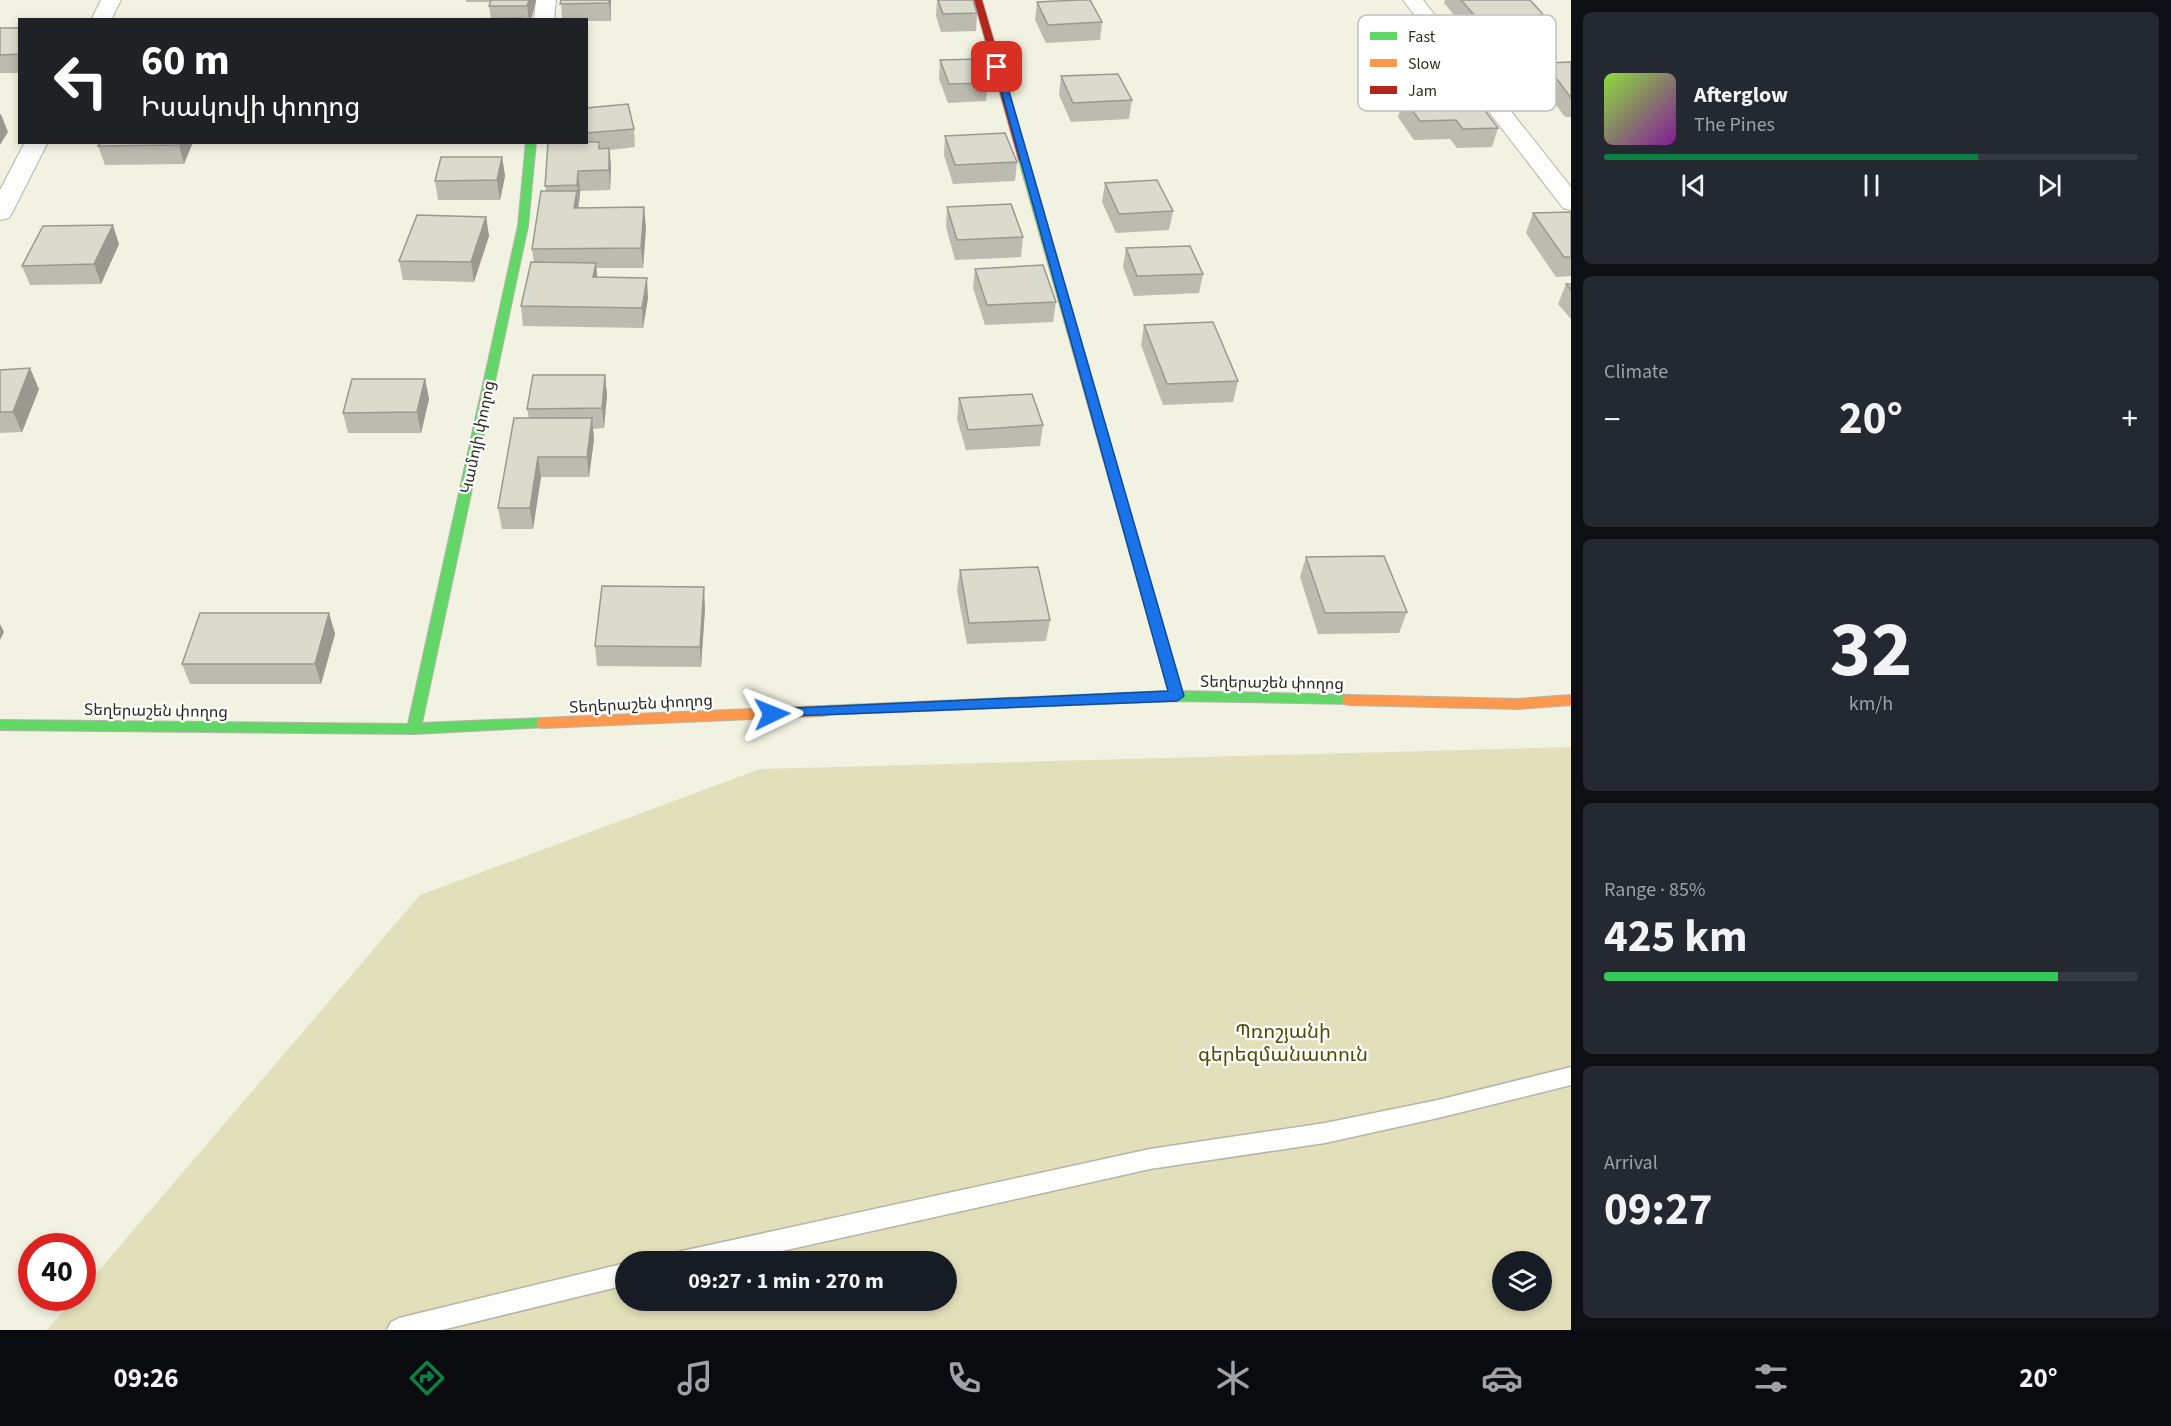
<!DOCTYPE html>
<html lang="en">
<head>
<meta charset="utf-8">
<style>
	:root { --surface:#171b24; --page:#242831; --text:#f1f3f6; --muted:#9ea1a6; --line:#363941; --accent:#0b8043 }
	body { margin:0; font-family:"Source Sans 3","Noto Sans Armenian",sans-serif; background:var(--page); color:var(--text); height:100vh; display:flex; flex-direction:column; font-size:22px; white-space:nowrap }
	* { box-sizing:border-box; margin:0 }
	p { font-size:20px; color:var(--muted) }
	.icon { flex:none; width:33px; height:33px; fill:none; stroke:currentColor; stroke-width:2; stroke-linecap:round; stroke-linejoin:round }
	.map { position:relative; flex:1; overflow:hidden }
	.panel { display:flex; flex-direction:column; gap:12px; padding:12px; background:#0d0f14; width:600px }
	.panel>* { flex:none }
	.guide { position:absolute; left:18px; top:18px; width:570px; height:126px; border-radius:0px; box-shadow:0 3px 9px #0003; background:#202124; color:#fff; overflow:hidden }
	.tools { position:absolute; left:1492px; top:1251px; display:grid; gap:12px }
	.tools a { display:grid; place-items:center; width:60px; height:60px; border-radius:50%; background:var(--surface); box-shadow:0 3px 9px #0003; font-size:30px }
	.speed { position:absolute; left:18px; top:1233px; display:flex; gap:12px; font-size:30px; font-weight:700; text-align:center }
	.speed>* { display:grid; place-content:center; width:78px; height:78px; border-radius:50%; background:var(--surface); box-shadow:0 3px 9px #0003; line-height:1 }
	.speed .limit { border:9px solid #d22; background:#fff; color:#111 }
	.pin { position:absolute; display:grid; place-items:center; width:51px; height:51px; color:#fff; margin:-26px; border-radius:12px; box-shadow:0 3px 9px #0006 }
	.me { position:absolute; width:66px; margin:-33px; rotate:88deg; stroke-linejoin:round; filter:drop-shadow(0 0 4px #0008) }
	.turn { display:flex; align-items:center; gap:21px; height:126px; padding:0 24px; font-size:27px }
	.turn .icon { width:78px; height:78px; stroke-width:2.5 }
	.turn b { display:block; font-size:42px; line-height:51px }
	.big { font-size:45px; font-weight:700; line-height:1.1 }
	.panel .card { flex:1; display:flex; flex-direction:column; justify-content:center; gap:9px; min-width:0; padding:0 21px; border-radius:9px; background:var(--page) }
	.panel .dial { align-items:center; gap:0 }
	.dial b { font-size:78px; line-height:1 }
	.song { display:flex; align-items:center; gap:18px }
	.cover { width:72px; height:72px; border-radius:9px; background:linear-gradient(135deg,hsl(90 70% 55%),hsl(290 70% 35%)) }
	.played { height:6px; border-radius:3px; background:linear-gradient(90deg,var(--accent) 70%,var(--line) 70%) }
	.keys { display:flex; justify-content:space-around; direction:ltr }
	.heat { display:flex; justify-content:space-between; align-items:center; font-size:33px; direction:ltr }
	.charge { height:9px; border-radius:4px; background:linear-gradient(90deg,#34c759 85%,var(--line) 0) }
	.trip { position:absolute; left:615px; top:1251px; width:342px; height:60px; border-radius:30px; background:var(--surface); box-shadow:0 3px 9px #0003; font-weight:700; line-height:60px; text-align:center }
	.tab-bar { display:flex; height:96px; justify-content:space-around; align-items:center; background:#090b0e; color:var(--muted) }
	.tab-bar .icon { width:42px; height:42px }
	.tab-bar .selected { color:var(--accent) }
	.tab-bar b { font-size:27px; color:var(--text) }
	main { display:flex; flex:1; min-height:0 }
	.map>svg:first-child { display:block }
	.green { fill:#e2e0ba; fill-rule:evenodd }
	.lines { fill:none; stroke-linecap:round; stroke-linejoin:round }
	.lane-casing { stroke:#b4b4a8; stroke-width:3 }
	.street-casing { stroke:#b4b4a8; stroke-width:2 }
	.fast-casing { stroke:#b4b4a8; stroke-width:2 }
	.slow-casing { stroke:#b4b4a8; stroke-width:2 }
	.jam-casing { stroke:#b4b4a8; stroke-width:2 }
	.lane { fill:#fdfdfb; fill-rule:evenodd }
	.street { fill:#fdfdfb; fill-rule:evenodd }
	.fast { fill:#63d668; fill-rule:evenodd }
	.slow { fill:#ff974d; fill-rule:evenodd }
	.jam { fill:#b3261e; fill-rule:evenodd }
	.wall { fill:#bbbbb0 }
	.shaded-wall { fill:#999990 }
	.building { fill:#dadacd; stroke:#999990; stroke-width:1.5 }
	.route { fill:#1a73e8; stroke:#114b97; stroke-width:1.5 }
	.labels { text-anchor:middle; stroke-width:4.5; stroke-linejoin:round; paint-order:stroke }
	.street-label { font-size:16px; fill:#2c2c21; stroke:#fff }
	.near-park-label { font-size:20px; fill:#504c04; stroke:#fff }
	.key { fill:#fff; stroke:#c0c0bc; stroke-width:1.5 }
	.key-label { font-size:16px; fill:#2c2c21 }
</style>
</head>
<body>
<main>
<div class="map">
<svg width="1571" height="1330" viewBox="0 0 1571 1330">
	<rect width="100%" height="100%" fill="#f2f2e2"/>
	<path class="green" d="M1571,747V1330H47L75,1298H82L83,1289L420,895L760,769ZM626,1262H946V1300H626ZM1503,1262H1542V1300H1503Z"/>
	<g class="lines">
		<g class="lane-casing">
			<g id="lane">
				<polygon points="1571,1067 1571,1085 1438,1118 1325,1143 1150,1169 733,1262 671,1262 674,1254 682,1251 1150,1149 1325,1123 1438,1100"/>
				<polygon points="626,1263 626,1285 442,1330 387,1330 391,1322 399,1318"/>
			</g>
		</g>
		<g class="street-casing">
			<g id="street">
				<polygon points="101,0 121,0 111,20 91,20"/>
				<polygon points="536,0 556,0 554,20 534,20"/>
				<polygon points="1403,0 1423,0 1571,187 1571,210 1563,208"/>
				<polygon points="25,142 48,142 12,213 9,218 0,220 0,190"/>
			</g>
		</g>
		<g class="fast-casing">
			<g id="fast">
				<polygon points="526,142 536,142 528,226 422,723 543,718 548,719 550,723 548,727 414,734 0,730 0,720 408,724 518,226"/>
				<polygon points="1024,158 1029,161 1182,691 1349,695 1354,696 1356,700 1354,704 1177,701 818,715 816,711 818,707 823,706 1169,691 1019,161"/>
			</g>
		</g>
		<g class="slow-casing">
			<g id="slow">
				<polygon points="1349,695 1518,699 1571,695 1571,705 1518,709 1349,705 1344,704 1342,700 1344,696"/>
				<polygon points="823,706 828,707 830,711 828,715 823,716 543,728 538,727 536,723 538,719 543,718"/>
			</g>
		</g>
		<g class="jam-casing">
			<polygon id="jam" points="974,0 982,0 1029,161 1027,163 1019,161"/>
		</g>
		<use href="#lane" class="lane"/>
		<use href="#street" class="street"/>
		<use href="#fast" class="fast"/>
		<use href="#slow" class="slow"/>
		<use href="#jam" class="jam"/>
	</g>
	<g class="wall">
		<polygon points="466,0 536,0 531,20 462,20 491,19 489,6 490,2 466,2"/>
		<polygon points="561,0 611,0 611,21 586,21 586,20 562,20"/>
		<polygon points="937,0 973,0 977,13 976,31 941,32 936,16"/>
		<polygon points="1445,0 1530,0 1550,22 1544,40 1476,42 1444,3"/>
		<polygon points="1037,2 1102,22 1100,40 1046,43 1035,20"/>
		<rect x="0" y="28" width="20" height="45"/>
		<polygon points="1388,52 1453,61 1448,79 1393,83 1383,70"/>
		<polygon points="940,60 988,83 986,101 948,103 939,79"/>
		<polygon points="1571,62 1571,117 1565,117 1538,81 1545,63"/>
		<polygon points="1061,76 1132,100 1129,119 1071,122 1059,95"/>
		<polygon points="1406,83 1498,128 1492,147 1457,148 1450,139 1414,140 1398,117 1402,103 1401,101"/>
		<polygon points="586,108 634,129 635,147 610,150 611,167 610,190 580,191 579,204 578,204 578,208 646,227 643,268 596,268 597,277 648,298 643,328 523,326 521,306 534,262 532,249 546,191 545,186 586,142"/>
		<polygon points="945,136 1017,162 1015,181 953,184 944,155"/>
		<polygon points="193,142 184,164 105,165 98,146"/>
		<polygon points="502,157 505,176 500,200 438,200 435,181"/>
		<polygon points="1105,183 1173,211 1169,230 1116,233 1102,202"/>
		<polygon points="947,207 1023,237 1021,257 955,260 946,227"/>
		<polygon points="1571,212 1571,276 1556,277 1526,233 1533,213"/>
		<polygon points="486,217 489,236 474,282 403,280 399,261"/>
		<polygon points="119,244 101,284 30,285 22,266"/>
		<polygon points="1126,248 1203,274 1199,293 1134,296 1123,267"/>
		<polygon points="975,269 1056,302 1053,322 985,325 973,288"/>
		<polygon points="1566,284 1571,284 1571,319 1558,304"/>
		<polygon points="1144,325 1238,381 1233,402 1163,405 1141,345"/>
		<polygon points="0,370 39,389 22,432 0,433"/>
		<polygon points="605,375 607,395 604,428 593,429 594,439 589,477 541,477 533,529 502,529 498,508 529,418 527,409"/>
		<polygon points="425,379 429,399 421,433 348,433 343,413"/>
		<polygon points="959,398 1043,425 1040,446 966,450 957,419"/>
		<polygon points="1306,557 1407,612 1399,633 1318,634 1300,577"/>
		<polygon points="960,570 1050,620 1046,641 967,644 957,590"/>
		<polygon points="705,608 701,667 597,666 595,646"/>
		<polygon points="329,613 335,634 321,684 190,684 182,664"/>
	</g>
	<g class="shaded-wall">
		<polygon points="529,0 536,0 531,20 529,20 527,6"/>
		<polygon points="609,0 611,0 611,21"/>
		<polygon points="1,114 8,132 0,145 0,115"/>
		<polygon points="180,142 193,142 184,164 179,145"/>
		<polygon points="609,148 611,167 610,190 609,170"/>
		<polygon points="502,157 505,176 500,200 497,180"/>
		<polygon points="578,171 580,191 579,204 577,185"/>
		<polygon points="577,191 579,210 574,208"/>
		<polygon points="644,207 646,227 643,268 641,248"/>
		<polygon points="486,217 489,236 474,282 471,262"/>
		<polygon points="113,225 119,244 101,284 94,264"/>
		<polygon points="596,263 598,283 593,277"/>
		<polygon points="647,278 648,298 643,328 642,308"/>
		<polygon points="30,368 39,389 22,432 13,412"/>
		<polygon points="605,375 607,395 604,428 602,408"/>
		<polygon points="425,379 429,399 421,433 417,412"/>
		<polygon points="592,418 594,439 589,477 587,457"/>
		<polygon points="538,457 541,477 533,529 530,508"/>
		<polygon points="704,587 705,608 701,667 700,647"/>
		<polygon points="329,613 335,634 321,684 315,664"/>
		<polygon points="0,624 4,632 0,640"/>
	</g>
	<g class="building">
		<polygon points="491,0 529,0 527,6 489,6"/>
		<polygon points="561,0 609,0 609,3 560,4"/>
		<polygon points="938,0 973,0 977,13 943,14"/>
		<polygon points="1078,0 1090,0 1102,22 1048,25 1037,2"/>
		<polygon points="1461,0 1530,0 1550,22 1482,24"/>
		<polygon points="521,18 521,20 462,20 462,19"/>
		<polygon points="0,28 20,28 20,54 0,55"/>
		<polygon points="979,59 988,83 949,84 940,60"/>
		<polygon points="1571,62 1571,98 1545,63"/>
		<polygon points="1118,74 1132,100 1073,103 1061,76"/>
		<polygon points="1463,81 1498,128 1463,129 1456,120 1420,121 1403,98 1417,98 1406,83"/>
		<polygon points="628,104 634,129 586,133 586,108"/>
		<polygon points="1005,133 1017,162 955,165 945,136"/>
		<polygon points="101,142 180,142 179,145 98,146"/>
		<polygon points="586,142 599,142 599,149 609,148 609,170 578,171 577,185 545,186 548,143"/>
		<polygon points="441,157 502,157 497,180 435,181"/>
		<polygon points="1157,180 1173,211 1119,214 1105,183"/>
		<polygon points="541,191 577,191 574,208 644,207 641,248 532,249"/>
		<polygon points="1011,204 1023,237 957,240 947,207"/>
		<polygon points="1571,212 1571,257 1564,257 1533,213"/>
		<polygon points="417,215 486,217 471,262 399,261"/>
		<polygon points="113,225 94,264 22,266 43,226"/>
		<polygon points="1190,246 1203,274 1137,276 1126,248"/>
		<polygon points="531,262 596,263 593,277 647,278 642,308 521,306"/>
		<polygon points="1043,265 1056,302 987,305 975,269"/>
		<polygon points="1566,284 1571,284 1571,290"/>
		<polygon points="1213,322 1238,381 1167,384 1144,325"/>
		<polygon points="30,368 13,412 0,412 0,370"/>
		<polygon points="533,375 605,375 602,408 527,409"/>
		<polygon points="352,379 425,379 417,412 343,413"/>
		<polygon points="1032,394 1043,425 968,430 959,398"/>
		<polygon points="514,418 592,418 587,457 538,457 530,508 498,508"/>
		<polygon points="1384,556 1407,612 1325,613 1306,557"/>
		<polygon points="1038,567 1050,620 969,623 960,570"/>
		<polygon points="602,586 704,587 700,647 595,646"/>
		<polygon points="200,613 329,613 315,664 182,664"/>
	</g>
	<polygon class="route" points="994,65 1002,67 1184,696 1177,701 767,717 765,714 772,709 1168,691"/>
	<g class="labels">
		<g class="street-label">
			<text transform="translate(477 437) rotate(-78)" y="6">Կամոյի փողոց</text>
			<text transform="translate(1272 682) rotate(1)" y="6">Տեղերաշեն փողոց</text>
			<text transform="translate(641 703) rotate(-3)" y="6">Տեղերաշեն փողոց</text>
			<text transform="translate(156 710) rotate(1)" y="6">Տեղերաշեն փողոց</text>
		</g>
		<g class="near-park-label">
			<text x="1283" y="1038">Պռոշյանի<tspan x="1283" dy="23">գերեզմանատուն</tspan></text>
		</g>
	</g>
	<rect x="1358" y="15" width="198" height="96" rx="9" class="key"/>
	<rect x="1370" y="32" width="27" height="8" fill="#63d668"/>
	<rect x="1370" y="59" width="27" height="8" fill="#ff974d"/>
	<rect x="1370" y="86" width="27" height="8" fill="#b3261e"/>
	<g class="key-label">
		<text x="1408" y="42">Fast</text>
		<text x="1408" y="69">Slow</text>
		<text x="1408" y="96">Jam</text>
	</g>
</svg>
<div class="tools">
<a><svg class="icon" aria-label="layers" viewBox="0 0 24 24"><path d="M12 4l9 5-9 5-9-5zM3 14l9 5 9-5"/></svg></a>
</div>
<div class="speed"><div class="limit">40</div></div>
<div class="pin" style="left:997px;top:67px;background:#d93025"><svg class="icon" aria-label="arrive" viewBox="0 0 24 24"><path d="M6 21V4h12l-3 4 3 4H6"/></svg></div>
<svg class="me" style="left:772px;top:714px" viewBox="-20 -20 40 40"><path d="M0-17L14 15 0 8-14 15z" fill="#1a73e8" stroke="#fff" stroke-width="4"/></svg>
<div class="trip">09:27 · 1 min · 270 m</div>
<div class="guide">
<div class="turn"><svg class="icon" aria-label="left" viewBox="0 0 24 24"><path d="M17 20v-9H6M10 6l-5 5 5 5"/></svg><div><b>60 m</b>Իսակովի փողոց</div></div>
</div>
</div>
<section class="panel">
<div class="card">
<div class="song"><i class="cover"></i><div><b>Afterglow</b><p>The Pines</p></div></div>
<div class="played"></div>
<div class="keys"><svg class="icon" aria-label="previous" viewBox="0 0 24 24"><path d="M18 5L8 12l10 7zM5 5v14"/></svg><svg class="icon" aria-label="pause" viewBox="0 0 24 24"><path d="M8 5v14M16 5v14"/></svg><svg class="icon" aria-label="next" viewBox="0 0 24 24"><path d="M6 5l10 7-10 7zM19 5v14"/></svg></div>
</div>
<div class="card"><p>Climate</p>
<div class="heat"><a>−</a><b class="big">20°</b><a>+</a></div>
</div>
<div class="card dial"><b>32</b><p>km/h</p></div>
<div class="card"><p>Range · 85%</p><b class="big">425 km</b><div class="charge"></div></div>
<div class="card"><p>Arrival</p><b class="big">09:27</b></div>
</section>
</main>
<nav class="tab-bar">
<b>09:26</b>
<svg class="icon selected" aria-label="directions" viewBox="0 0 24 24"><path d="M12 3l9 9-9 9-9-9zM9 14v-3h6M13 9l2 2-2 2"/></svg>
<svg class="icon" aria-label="music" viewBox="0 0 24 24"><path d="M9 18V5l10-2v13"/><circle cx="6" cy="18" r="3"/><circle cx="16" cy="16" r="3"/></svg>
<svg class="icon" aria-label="phone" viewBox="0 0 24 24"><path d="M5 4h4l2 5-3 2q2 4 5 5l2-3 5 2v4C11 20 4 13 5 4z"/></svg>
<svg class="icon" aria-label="climate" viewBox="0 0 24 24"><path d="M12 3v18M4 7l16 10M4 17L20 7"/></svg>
<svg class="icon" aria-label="car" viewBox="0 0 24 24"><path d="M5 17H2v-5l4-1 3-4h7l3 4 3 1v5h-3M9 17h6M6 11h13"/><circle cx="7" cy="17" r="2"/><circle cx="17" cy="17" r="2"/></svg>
<svg class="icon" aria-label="filters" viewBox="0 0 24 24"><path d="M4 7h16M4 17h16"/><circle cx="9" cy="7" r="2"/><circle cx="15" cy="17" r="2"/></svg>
<b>20°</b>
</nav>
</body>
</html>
